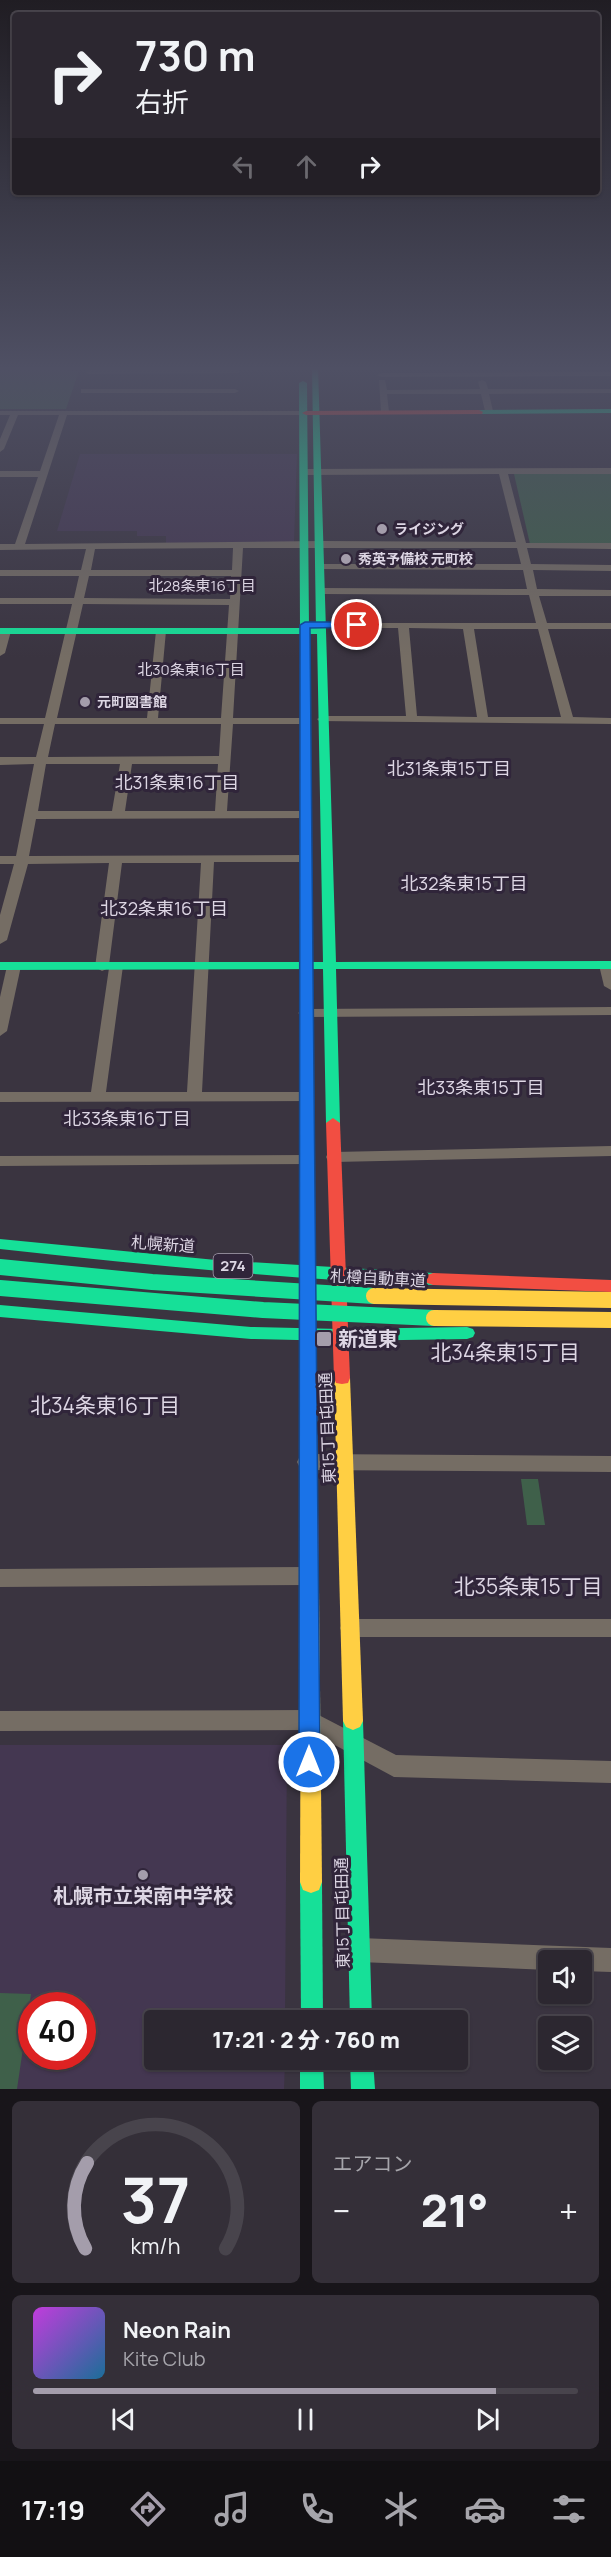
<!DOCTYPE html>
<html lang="ja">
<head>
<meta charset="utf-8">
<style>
	:root { --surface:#2c2730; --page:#342f38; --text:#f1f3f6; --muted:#a6a5ab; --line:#48444c; --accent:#a49dab }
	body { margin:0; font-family:Manrope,"Noto Sans JP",sans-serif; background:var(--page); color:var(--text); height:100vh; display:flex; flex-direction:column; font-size:22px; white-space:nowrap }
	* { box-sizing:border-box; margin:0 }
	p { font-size:20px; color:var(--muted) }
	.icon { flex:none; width:33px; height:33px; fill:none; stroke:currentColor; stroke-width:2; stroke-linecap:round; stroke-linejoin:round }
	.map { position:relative; height:2089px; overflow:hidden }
	.side { display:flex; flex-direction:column; gap:12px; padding:12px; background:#18151a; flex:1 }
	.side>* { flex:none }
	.top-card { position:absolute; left:12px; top:12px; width:588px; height:183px; border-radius:6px; box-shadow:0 2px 4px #0004,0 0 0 2px var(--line); background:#2c2730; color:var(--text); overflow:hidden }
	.controls { position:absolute; left:538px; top:1950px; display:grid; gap:12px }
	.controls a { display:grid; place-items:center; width:54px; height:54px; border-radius:6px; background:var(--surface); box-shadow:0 2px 4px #0004,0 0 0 2px var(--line); font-size:30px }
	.speed { position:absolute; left:18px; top:1992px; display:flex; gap:12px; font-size:30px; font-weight:700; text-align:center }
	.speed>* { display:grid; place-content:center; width:78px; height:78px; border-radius:50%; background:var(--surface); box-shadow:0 2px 4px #0004,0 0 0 2px var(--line); line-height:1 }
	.speed .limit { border:9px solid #d22; background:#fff; color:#111 }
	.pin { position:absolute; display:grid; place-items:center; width:51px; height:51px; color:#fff; margin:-26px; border:3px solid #fff; border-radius:50%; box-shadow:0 2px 6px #0007 }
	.me { position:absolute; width:66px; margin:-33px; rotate:0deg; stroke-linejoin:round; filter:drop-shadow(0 0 4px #0008) }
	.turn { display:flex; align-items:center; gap:21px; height:126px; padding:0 24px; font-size:27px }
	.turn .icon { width:78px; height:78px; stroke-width:2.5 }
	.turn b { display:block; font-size:42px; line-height:51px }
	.lanes { display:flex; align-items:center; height:57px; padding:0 24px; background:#0003; justify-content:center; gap:30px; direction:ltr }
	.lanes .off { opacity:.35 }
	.big { font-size:45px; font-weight:800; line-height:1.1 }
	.side .widget { flex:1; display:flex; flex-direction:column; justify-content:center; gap:9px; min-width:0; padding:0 21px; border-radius:9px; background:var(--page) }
	.side .dial { align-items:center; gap:0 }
	.dial svg { height:156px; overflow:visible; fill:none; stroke:var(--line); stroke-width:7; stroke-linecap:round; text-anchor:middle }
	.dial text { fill:var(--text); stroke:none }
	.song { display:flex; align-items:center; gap:18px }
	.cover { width:72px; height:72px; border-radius:9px; background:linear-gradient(135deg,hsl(290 70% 55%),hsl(200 70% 35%)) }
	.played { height:6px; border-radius:3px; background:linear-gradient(90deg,var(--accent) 85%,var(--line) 85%) }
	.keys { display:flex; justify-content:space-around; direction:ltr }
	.heat { display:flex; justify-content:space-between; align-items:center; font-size:33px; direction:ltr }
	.side .tiles { flex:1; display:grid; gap:12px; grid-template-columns:1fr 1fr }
	.widget:last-child { grid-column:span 2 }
	.trip { position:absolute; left:144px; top:2010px; width:324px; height:60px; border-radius:6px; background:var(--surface); box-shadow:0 2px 4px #0004,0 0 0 2px var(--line); font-weight:800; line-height:60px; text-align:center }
	.menu { display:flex; height:96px; justify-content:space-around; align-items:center; background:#121013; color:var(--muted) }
	.menu .icon { width:42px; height:42px }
	.menu .active { color:var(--accent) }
	.menu b { font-size:27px; color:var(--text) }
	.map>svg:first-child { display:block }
	.built { fill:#443751; fill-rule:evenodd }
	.green { fill:#3f604a }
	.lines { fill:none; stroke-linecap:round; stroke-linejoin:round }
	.street { fill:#756d64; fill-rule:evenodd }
	.fast { fill:#16e098; fill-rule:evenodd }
	.slow { fill:#ffcf43; fill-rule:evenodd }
	.jam { fill:#f24e42; fill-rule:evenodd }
	.fast-bridge { stroke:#16e098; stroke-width:16 }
	.slow-bridge { stroke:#ffcf43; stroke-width:16 }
	.route { fill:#1a73e8; stroke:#114b97; stroke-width:1.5 }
	.poi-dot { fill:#a49dab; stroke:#30253a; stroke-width:2 }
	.labels { text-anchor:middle; stroke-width:6; stroke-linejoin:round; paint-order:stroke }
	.far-poi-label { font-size:14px; font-weight:bold; fill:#ddd6e4; stroke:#30253a; text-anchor:start }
	.far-neighbourhood-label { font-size:15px; fill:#ddd6e4; stroke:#30253a }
	.shield { fill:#30253a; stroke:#a9a1b1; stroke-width:1.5 }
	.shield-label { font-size:15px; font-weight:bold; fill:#ddd6e4 }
	.street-label { font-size:16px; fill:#ddd6e4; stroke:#30253a }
	.neighbourhood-label { font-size:18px; fill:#ddd6e4; stroke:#30253a }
	.near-poi-label { font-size:20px; font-weight:bold; fill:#ddd6e4; stroke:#30253a; text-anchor:start }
	.near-neighbourhood-label { font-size:21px; fill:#ddd6e4; stroke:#30253a }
</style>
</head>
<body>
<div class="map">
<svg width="611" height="2089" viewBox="0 0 611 2089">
	<rect width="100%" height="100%" fill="#3a3440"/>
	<g class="built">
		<polygon points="80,454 297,454 294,542 166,543 166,536 137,536 137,531 57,531"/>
		<path d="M0,1745H287L285,2020H154V2060H285L284,2089H0ZM32,2006H82V2056H32Z"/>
	</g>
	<g class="green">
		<polygon points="0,367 61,367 61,370 79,371 66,409 0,409"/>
		<polygon points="514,474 611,474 611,545 530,544"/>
		<polygon points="521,1479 538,1479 545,1525 527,1525"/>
		<polygon points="0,1993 31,1994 17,2089 0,2089"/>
	</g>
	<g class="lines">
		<g class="street">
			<polygon points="236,369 239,369 239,373 89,374 85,372 89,370"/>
			<polygon points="611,372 611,376 381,377 377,375 381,373"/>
			<polygon points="379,380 385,380 387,390 480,389 478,382 482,380 486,382 488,389 611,389 611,393 489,394 493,411 489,413 485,411 481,394 387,394 389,412 385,414 381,412"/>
			<polygon points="84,389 235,389 239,391 235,393 81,393 81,389"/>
			<path d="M0,411H303L307,413L303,415H67L25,544L321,541L516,542L499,474L304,475L300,472L304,469L611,468V474H508L526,543H611V549L527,548L531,564L611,565V571L533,570L537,589L611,590V596H539L547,623H611V629H548L573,717L611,718V724L319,721L317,719L323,716H406L398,628H308L303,625L304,623H536L529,595L322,594L317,591L322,588L527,589L523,570L321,569L316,566L318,564H521L517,548H243L233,718H305L311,721L305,724H233L227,811H305L309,812L311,815L309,818L36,819L29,856L310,855L311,858L310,861L305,862H214L202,1092H305L313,1097L311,1101L0,1102V1092H91L109,968L102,971L95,967L109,863L28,864L7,940L0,944V915L14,864H0V856H16L34,764L0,765V757H36L44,724H0V718H45L72,604H0V598H74L79,576H0V570H81L86,549L0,550V544H15L38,477H0V471H40L59,415H18L4,449L0,452V439L10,415H0ZM233,548L232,570H91L95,549ZM89,576H231L230,599L84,598ZM83,604L229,605L221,718H158L166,631L161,628L156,631L147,718H57ZM409,628L463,629L477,717L417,716ZM474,629H538L561,717H488ZM55,724H221L219,756L48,757ZM46,764H120L112,811H38ZM132,764H218L215,811H125ZM122,863H201L187,1092H106L123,966L116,962L109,965Z"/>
			<polygon points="6,628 11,631 5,653 0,656 0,634 2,629"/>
			<polygon points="606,961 611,962 611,990 604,986 599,965"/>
			<polygon points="14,962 21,966 7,1031 0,1036 0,997 7,966"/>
			<polygon points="611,1007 611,1015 305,1017 298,1013 305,1009"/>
			<polygon points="611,1146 611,1156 334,1162 328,1161 326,1157 328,1153 334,1152"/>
			<polygon points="306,1155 312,1156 314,1160 312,1164 0,1166 0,1156"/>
			<polygon points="307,1454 611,1456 611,1472 307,1470 300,1468 297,1462 300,1456"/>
			<polygon points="308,1567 315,1570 318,1576 315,1582 308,1585 0,1587 0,1569"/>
			<polygon points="351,1619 611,1619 611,1637 351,1637 343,1635 340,1628 343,1621"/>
			<polygon points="309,1710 396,1755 611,1761 611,1783 394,1777 307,1730 0,1731 0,1711"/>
			<polygon points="360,1938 611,1948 611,1972 582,1971 582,1960 549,1960 549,1970 360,1962 351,1959 348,1950 351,1941"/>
		</g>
		<g class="fast">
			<path d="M312,366H318L336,962L611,961V969H336L340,1123L333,1128L326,1123L323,969L0,970V962H300V634H0V628H300L299,383L303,381L307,383L309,628H316ZM309,634H317L323,962H312Z"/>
			<polygon points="611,409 611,413 479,414 475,412 479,410"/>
			<path d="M0,1239L216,1260L433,1273L439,1275L441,1279L439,1283L433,1285C288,1279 144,1265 0,1249Z"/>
			<polygon points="0,1305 251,1327 340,1329 467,1327 473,1329 475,1333 473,1337 467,1339 340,1341 251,1339 0,1317"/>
			<polygon points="353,1712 360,1715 363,1721 372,2020 350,2020 343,1721 346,1715"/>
			<polygon points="311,1871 319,1874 322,1882 323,2020 301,2020 300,1882 303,1874"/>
			<polygon points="300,2060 323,2060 324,2089 300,2089"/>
			<polygon points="350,2060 373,2060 375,2089 351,2089"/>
		</g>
		<g class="slow">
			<polygon points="306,959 312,963 316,1356 314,1360 308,1362 302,1360 300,1356 300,963"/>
			<polygon points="342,1372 348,1373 350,1378 363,1721 360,1727 353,1730 346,1727 343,1721 334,1378 336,1373"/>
			<polygon points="310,1582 317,1584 319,1590 322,1882 319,1890 311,1893 303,1890 300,1882 301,1590 303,1584"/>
		</g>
		<g class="jam">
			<polygon points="479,410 483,412 482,414 306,415 302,413 306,411"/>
			<polygon points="333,1118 340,1123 350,1378 348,1383 342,1384 336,1383 334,1378 326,1123"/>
			<polygon points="433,1273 611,1280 611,1292 433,1285 427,1283 425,1279 427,1275"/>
			<polygon points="308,1350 314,1352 316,1356 319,1590 317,1596 310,1598 303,1596 301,1590 300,1356 302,1352"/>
		</g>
		<g class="fast-bridge">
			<polyline points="0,1267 152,1282 374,1296"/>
			<polyline points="0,1288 263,1310 434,1318"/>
		</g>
		<g class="slow-bridge">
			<polyline points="374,1296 611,1300"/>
			<polyline points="434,1318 611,1320"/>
		</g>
	</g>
	<linearGradient id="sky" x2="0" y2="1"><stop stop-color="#201d23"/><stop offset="0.56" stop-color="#4f5064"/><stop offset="1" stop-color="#4f5064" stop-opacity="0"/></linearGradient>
	<rect width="611" height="658" fill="url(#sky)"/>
	<polygon class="route" points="357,622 362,625 361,627 310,628 320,1762 317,1769 309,1772 302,1769 299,1762 300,625 305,622"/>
	<g class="poi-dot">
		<circle cx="382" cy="529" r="6"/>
		<circle cx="346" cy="559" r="6"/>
		<circle cx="85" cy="702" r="6"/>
		<rect x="316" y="1331" width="16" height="16" rx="3"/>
		<circle cx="143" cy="1875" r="6"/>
	</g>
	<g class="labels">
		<g class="far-poi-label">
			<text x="394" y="534">ライジング</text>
			<text x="358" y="564">秀英予備校 元町校</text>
			<text x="97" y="707">元町図書館</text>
		</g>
		<g class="far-neighbourhood-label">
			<text x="202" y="591">北28条東16丁目</text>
			<text x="191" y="675">北30条東16丁目</text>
		</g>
		<rect class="shield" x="213.5" y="1254" width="39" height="24" rx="4.5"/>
		<g class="shield-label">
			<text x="233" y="1271">274</text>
		</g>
		<g class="street-label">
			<text transform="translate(163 1244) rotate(4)" y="6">札幌新道</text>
			<text transform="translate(378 1278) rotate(3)" y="6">札樽自動車道</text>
			<text transform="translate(327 1428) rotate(-92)" y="6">東15丁目屯田通</text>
			<text transform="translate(342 1913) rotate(-91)" y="6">東15丁目屯田通</text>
		</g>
		<g class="neighbourhood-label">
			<text x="449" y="775">北31条東15丁目</text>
			<text x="177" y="789">北31条東16丁目</text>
			<text x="464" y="890">北32条東15丁目</text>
			<text x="164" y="915">北32条東16丁目</text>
			<text x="481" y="1094">北33条東15丁目</text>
			<text x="127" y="1125">北33条東16丁目</text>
		</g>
		<g class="near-poi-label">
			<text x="338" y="1346">新道東</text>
			<text x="143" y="1903" text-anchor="middle">札幌市立栄南中学校</text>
		</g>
		<g class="near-neighbourhood-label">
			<text x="505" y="1360">北34条東15丁目</text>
			<text x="105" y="1413">北34条東16丁目</text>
			<text x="528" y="1594">北35条東15丁目</text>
		</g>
	</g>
</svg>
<div class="controls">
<a><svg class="icon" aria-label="sound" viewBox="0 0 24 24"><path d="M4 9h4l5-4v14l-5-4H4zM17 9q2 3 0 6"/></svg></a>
<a><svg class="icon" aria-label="layers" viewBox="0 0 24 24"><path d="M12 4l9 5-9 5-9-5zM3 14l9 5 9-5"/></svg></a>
</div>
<div class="speed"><div class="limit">40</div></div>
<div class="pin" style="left:357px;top:625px;background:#d93025"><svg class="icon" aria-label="arrive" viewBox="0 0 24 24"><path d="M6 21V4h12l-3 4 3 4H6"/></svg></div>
<svg class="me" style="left:309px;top:1762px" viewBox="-20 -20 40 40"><circle r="17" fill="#1a73e8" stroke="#fff" stroke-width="3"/><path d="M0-11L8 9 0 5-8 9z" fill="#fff"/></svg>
<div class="trip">17:21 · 2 分 · 760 m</div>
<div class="top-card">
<div class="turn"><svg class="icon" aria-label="right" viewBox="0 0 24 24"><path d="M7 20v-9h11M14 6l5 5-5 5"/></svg><div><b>730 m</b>右折</div></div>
<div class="lanes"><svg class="icon off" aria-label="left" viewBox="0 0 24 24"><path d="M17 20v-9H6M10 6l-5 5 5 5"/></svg><svg class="icon off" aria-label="ahead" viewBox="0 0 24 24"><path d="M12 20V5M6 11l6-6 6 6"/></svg><svg class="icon" aria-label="right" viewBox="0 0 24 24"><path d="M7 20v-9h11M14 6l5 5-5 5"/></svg></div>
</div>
</div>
<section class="side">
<div class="tiles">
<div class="widget dial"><svg viewBox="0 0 100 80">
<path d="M14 69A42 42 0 1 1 86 69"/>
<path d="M14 69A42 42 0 0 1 15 25" stroke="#a49dab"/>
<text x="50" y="56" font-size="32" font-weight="700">37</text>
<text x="50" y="72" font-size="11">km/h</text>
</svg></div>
<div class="widget"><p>エアコン</p>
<div class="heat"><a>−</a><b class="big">21°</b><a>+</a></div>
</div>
<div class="widget">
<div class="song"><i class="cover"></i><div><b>Neon Rain</b><p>Kite Club</p></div></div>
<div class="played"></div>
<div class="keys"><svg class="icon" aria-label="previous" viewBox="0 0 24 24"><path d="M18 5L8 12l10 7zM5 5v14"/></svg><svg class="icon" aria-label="pause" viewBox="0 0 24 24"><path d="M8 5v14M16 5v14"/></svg><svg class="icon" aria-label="next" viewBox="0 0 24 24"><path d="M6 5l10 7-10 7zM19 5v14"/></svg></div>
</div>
</div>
</section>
<nav class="menu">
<b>17:19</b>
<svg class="icon active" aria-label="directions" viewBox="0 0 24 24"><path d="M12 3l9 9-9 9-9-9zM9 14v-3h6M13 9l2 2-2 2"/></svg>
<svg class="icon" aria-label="music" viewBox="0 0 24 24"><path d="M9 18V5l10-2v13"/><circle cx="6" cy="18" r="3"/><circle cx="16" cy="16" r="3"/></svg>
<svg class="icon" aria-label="phone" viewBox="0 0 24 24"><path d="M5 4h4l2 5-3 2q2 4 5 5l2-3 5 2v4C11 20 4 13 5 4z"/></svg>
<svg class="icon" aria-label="climate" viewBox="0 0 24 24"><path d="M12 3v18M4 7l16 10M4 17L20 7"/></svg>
<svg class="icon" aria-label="car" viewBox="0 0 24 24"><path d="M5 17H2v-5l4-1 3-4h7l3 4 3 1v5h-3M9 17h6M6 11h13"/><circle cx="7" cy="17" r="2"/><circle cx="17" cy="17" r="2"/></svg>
<svg class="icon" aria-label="filters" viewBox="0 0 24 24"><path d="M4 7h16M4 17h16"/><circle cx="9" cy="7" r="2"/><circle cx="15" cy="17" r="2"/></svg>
</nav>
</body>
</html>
